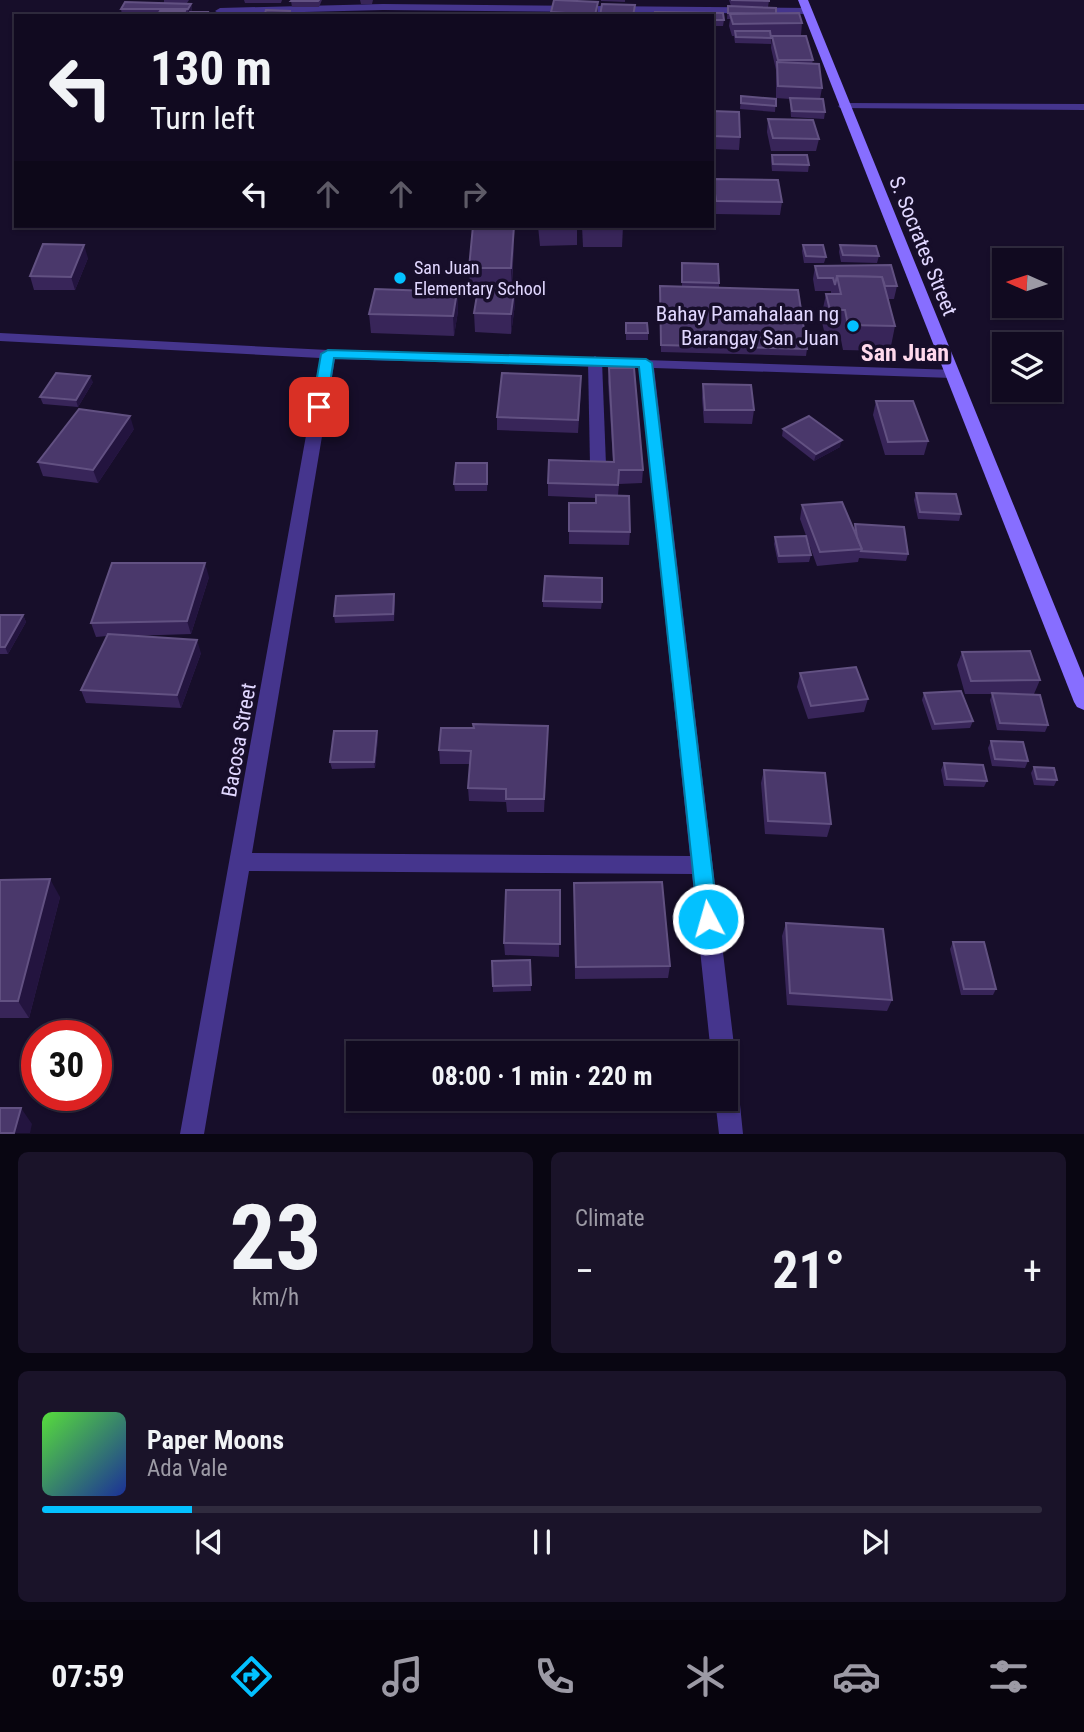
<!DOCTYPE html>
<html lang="en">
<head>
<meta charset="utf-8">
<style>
	:root { --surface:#110a20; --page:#1a1329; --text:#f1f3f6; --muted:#9c9aa5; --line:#302b3e; --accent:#03c1ff }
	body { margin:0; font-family:"Roboto Condensed",sans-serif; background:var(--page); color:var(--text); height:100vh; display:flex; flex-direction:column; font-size:26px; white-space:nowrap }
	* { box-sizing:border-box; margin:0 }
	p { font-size:23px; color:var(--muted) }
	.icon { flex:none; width:38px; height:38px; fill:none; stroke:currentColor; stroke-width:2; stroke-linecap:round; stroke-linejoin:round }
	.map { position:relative; height:1134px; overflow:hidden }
	.drawer { display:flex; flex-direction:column; gap:18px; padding:18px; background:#090612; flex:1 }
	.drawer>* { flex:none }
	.banner { position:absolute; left:14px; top:14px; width:700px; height:214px; border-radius:0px; box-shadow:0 2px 5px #0004,0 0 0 2px var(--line); background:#110a20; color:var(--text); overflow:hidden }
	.needle { width:46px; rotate:273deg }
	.buttons { position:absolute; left:992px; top:248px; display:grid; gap:14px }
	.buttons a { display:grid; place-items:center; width:70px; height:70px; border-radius:0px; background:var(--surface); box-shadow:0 2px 5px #0004,0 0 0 2px var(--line); font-size:35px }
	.speed { position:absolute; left:21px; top:1020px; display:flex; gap:14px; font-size:35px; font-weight:700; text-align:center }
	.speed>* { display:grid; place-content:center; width:91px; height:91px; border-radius:50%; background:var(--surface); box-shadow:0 2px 5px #0004,0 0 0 2px var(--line); line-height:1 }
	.speed .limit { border:10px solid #d22; background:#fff; color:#111 }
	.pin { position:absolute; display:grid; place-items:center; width:60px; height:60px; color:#fff; margin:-30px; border-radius:14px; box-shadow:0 4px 10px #0006 }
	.me { position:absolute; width:77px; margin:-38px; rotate:354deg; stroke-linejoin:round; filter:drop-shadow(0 0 5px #0008) }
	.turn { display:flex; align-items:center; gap:24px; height:147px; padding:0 21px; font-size:32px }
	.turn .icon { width:91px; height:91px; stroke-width:2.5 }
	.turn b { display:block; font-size:49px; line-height:60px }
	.lanes { display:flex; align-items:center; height:66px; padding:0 21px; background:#0003; justify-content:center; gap:35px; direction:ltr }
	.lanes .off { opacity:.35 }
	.big { font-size:52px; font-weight:700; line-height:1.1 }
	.drawer .tile { flex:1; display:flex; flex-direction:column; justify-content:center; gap:10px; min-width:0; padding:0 24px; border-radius:10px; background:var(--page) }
	.drawer .dial { align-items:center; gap:0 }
	.dial b { font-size:91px; line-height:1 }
	.song { display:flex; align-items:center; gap:21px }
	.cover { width:84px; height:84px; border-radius:10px; background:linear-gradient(135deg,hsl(110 70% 55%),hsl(230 70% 35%)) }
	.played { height:7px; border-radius:4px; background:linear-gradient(90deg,var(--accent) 15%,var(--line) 15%) }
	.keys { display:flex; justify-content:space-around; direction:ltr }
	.heat { display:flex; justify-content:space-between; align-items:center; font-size:38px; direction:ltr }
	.drawer .tiles { flex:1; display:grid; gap:18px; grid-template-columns:1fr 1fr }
	.tile:last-child { grid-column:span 2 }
	.trip { position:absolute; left:346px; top:1041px; width:392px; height:70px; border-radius:0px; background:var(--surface); box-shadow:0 2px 5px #0004,0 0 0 2px var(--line); font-weight:700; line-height:70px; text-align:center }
	.dock { display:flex; height:112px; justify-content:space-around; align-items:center; background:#07040d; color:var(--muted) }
	.dock .icon { width:49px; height:49px }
	.dock .selected { color:var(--accent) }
	.dock b { font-size:32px; color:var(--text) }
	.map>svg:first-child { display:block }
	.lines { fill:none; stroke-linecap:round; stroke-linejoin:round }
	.lane { fill:#45358d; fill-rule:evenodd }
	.street { fill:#45358d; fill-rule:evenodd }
	.secondary { fill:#876eff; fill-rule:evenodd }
	.wall { fill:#382559 }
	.shaded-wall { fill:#23143f }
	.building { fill:#4a386b; stroke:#625182; stroke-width:2 }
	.route { fill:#03c1ff; stroke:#027da6; stroke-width:2 }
	.poi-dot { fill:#03c1ff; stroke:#170e2a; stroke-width:2.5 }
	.labels { text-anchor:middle; stroke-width:7; stroke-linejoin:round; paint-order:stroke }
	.far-poi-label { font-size:18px; fill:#e1d7ff; stroke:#170e2a; text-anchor:start }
	.street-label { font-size:21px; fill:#e1d7ff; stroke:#170e2a }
	.poi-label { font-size:21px; fill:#e1d7ff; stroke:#170e2a; text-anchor:end }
	.quarter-label { font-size:24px; font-weight:bold; fill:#ffd9ec; stroke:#170e2a }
</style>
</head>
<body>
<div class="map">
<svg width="1084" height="1134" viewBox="0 0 1084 1134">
	<rect width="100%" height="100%" fill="#170e2a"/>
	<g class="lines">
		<g class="lane">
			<polygon points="844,103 1084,104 1084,110 840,108 838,106"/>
			<polygon points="595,356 602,361 606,465 598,470 590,465 588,361"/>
		</g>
		<g class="street">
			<polygon points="383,4 807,8 812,11 807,14 383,10 220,14 215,11 220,8"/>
			<path d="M0,333L328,350L957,370L959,373L952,378L654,368L735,1054L731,1062L726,1064V1054H711L692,874L249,871L204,1134H180L320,358L0,341ZM335,359L639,368L690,856L252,853Z"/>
			<polygon points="726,1073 735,1076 738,1085 743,1134 719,1134 715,1099 726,1099"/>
		</g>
		<polygon class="secondary" points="798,0 808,0 1084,678 1084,710 1077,707 1074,702"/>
	</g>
	<g class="wall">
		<polygon points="164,0 189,0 187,3 191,4 192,9 191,12 208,12 209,16 122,15 121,9 164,3"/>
		<polygon points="244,0 282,0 281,3 245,3"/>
		<polygon points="322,0 319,7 292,7 291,1"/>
		<polygon points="360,0 373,0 372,4 361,4"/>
		<polygon points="601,0 625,0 625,2 601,1"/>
		<polygon points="729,0 769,0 769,1 768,7 731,6"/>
		<polygon points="598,2 598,16 551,16 551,12"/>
		<polygon points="728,6 776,14 802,23 801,35 771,35 771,44 735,43 734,36 732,36 729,26 730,19 727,19"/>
		<polygon points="712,16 724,20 723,26 712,26"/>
		<polygon points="772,36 813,60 812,64 822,88 820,99 825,112 824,119 791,117 790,104 790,99 776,98 776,70 771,48"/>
		<polygon points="741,96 776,99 775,112 740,109"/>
		<polygon points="712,111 740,137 739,150 712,149"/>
		<polygon points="768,119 819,139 816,151 771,151 767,132"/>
		<polygon points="772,155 809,165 808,172 772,171 771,161"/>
		<polygon points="713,179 782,202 780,215 715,214 712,196"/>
		<polygon points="514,226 514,244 512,285 515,304 511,334 475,332 474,313 478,287 470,287 469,268"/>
		<polygon points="538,226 577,226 577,245 540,246"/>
		<polygon points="582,226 623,226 622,247 583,247"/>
		<polygon points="803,245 826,257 824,263 804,263 802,251"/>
		<polygon points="840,245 879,256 877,263 841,262 839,252"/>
		<polygon points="88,258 75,290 34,290 30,276"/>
		<polygon points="682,263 719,283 719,288 807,349 806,356 661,352 660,286 682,287"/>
		<polygon points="815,266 897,286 894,299 888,299 895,326 890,351 843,350 840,335 825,335 821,318 826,294 831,294 831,291 815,291 813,279"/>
		<polygon points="457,292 458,311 454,336 371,333 369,314"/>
		<polygon points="626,323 648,333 648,340 626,340"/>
		<polygon points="609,368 643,470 642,483 619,484 618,495 630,532 629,545 569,544 569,503 596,503 596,498 548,496 548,483 613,461 608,382"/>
		<polygon points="93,382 78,407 43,404 40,397"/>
		<polygon points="703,384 754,410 752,424 704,423 702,398"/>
		<polygon points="581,389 578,433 497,430 497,417"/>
		<polygon points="876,401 928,441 924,455 885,455 873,415"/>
		<polygon points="134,429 98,483 43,476 38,462"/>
		<polygon points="783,429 840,447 814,461 782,436"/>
		<polygon points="488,470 487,491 455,491 454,484"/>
		<polygon points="916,493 961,514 959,521 918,519 914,500"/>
		<polygon points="802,505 854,529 855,524 908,554 906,561 859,558 858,562 817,566 800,519"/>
		<polygon points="775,537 811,555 809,562 778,563 774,544"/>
		<polygon points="209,577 191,634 130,636 201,653 181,708 86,703 81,690 107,636 96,637 91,623"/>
		<polygon points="394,594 395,601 394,621 335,623 334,616"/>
		<polygon points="543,601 602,602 601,609 543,607"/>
		<polygon points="0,615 23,615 26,622 8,654 0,654"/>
		<polygon points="962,652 1040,680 1034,694 1011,694 1048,725 1045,732 997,730 990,700 992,694 965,694 957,665"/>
		<polygon points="800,673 868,699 864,712 808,719 797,687"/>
		<polygon points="924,693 973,721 970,728 932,730 922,700"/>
		<polygon points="548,726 544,812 507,812 506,802 469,801 468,788 470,764 440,764 439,750 474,728"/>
		<polygon points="378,738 375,768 332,769 330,762"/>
		<polygon points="991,741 1028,761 1025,768 992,766 988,748"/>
		<polygon points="944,763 987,781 984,787 944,786 941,770"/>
		<polygon points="1034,767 1057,780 1054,786 1034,785 1031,773"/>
		<polygon points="764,770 831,824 827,837 765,834 761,783"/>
		<polygon points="0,880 60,897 29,1018 0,1018"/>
		<polygon points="574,883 670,966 668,978 575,979"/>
		<polygon points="560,890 559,957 505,955 504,943"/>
		<polygon points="786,923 892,1000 887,1011 787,1005 782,936"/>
		<polygon points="953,942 996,989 993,995 961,995 950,949"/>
		<polygon points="530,960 531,991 493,992 492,961"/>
	</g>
	<g class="shaded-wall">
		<polygon points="191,4 192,9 189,15 188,9"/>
		<polygon points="514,226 514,244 511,287 511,268"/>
		<polygon points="84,245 88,258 75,290 71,277"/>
		<polygon points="515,285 515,304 511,334 511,314"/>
		<polygon points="457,292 458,311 454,336 453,316"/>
		<polygon points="90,376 93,382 78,407 76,400"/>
		<polygon points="130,416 134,429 98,483 93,470"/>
		<polygon points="842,440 840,447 814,461 816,454"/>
		<polygon points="205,563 209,577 191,634 187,621"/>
		<polygon points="23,615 26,622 8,654 5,647"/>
		<polygon points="197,640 201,653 181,708 177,695"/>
		<polygon points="377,731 378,738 375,768 374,762"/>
		<polygon points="50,879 60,897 29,1018 18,1001"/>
		<polygon points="21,1108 32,1124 30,1133 14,1133"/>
	</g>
	<g class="building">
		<polygon points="292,0 319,0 318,1 291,1"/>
		<polygon points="554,0 556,0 598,2 595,15 551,12"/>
		<polygon points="731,0 769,0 769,1"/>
		<polygon points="125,2 191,4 188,9 121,9"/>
		<polygon points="602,4 635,5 633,16 600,16"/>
		<polygon points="728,6 776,8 776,14 728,13"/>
		<polygon points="266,10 290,11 289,16 264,16"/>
		<polygon points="160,11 185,11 183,16 157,16"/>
		<polygon points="190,12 208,12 207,16 188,16"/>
		<polygon points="655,12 723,13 724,20 712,20 712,16 655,16"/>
		<polygon points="799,13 802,23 733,24 730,14"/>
		<polygon points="735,31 770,31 771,38 736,37"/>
		<polygon points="772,36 806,36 813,60 778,60"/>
		<polygon points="777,62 819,64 822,88 778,86"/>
		<polygon points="741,96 776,99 776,106 741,103"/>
		<polygon points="790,98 823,99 825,112 792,111"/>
		<polygon points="712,111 739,112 740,137 712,136"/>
		<polygon points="768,119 813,120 819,139 773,138"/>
		<polygon points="772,155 807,155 809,165 773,164"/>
		<polygon points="713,179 778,180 782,202 716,201"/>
		<polygon points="473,226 514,226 511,268 469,268"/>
		<polygon points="540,226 577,226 540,227"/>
		<rect x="583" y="226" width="40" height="2"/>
		<polygon points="43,244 84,245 71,277 30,276"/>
		<polygon points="803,245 823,245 826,257 806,256"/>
		<polygon points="840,245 876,246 879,256 843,255"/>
		<polygon points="682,263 718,264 719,283 682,282"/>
		<polygon points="891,265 897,286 885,286 882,277 837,276 835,285 833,278 818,278 815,266"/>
		<polygon points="837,276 882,277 895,326 848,325 845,310 830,310 826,294 841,294"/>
		<polygon points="479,283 515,285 511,314 474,313"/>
		<polygon points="660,286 798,290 807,349 661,345"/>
		<polygon points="375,289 457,292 453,316 369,314"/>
		<polygon points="626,323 647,323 648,333 626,333"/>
		<polygon points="609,368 634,368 643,470 619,470 618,485 548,483 549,460 614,462"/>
		<polygon points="56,373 90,376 76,400 40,397"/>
		<polygon points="502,373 581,376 578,420 497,417"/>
		<polygon points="703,384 751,385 754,410 705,410"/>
		<polygon points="876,401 913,401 928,441 888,442"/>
		<polygon points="79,409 130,416 93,470 38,462"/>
		<polygon points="809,416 842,440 816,454 783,429"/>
		<polygon points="456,463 487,463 487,484 454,484"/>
		<polygon points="916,493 956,494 961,514 920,512"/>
		<polygon points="596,495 629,496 630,532 569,531 569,503 596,503"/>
		<polygon points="842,502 862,549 820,552 802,505"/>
		<polygon points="855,524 904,527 908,554 861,551 862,549 857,537"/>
		<polygon points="806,536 811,555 779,556 775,537"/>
		<polygon points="112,563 205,563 187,621 91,623"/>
		<polygon points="545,576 602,578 602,602 543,601"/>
		<polygon points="394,594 393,614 334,616 336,596"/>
		<polygon points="0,615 23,615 5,647 0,647"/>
		<polygon points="108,634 197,640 177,695 81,690"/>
		<polygon points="1030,651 1040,680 971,681 962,652"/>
		<polygon points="856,667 868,699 811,706 800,673"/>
		<polygon points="961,691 973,721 935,724 924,693"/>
		<polygon points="992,693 1040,695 1048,725 1000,723"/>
		<polygon points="473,724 548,726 544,799 506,799 506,789 468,788 471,751 439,750 441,728 474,728"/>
		<polygon points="334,731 377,731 374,762 330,762"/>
		<polygon points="991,741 1023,742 1028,761 995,759"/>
		<polygon points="944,763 983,765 987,781 947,779"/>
		<polygon points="1034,767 1054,768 1057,780 1037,779"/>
		<polygon points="764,770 825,773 831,824 768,821"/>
		<polygon points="50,879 18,1001 0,1001 0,880"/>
		<polygon points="662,882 670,966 576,967 574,883"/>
		<polygon points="506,890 560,890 560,944 504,943"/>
		<polygon points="786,923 883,929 892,1000 790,993"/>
		<polygon points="953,942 984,942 996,989 964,989"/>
		<polygon points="530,960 531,985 493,986 492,961"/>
		<polygon points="0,1108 21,1108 14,1133 0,1133"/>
	</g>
	<polygon class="route" points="328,350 646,359 652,363 718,919 715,926 708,928 701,926 698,919 639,367 334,358 326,407 319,412 312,407 321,354"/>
	<g class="poi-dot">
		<circle cx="400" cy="278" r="7"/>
		<circle cx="853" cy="326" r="7"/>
	</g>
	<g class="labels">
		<g class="far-poi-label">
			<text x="414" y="274">San Juan<tspan x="414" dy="21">Elementary School</tspan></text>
		</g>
		<g class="street-label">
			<text transform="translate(923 246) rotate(68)" y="7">S. Socrates Street</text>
			<text transform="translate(239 740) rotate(-80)" y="7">Bacosa Street</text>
		</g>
		<g class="poi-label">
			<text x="839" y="321">Bahay Pamahalaan ng<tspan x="839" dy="24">Barangay San Juan</tspan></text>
		</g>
		<g class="quarter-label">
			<text x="905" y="361">San Juan</text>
		</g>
	</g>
</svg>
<div class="buttons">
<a><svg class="needle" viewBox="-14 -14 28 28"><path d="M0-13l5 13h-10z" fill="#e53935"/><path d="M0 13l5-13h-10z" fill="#9c9aa5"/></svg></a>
<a><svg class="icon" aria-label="layers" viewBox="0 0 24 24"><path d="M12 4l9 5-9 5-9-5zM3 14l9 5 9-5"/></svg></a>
</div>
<div class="speed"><div class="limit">30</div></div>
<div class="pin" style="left:319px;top:407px;background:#d93025"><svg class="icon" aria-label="arrive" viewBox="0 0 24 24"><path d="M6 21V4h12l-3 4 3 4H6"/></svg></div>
<svg class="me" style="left:708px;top:919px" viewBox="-20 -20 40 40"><circle r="17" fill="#03c1ff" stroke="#fff" stroke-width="3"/><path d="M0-11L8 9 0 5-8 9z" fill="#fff"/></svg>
<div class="trip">08:00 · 1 min · 220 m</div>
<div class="banner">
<div class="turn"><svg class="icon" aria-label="left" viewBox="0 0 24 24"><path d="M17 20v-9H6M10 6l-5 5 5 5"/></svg><div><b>130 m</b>Turn left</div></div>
<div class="lanes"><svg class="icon" aria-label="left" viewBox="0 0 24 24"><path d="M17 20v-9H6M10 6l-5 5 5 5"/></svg><svg class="icon off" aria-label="ahead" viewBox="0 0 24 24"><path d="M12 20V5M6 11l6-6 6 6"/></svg><svg class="icon off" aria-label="ahead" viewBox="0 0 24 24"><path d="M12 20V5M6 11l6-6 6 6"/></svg><svg class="icon off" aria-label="right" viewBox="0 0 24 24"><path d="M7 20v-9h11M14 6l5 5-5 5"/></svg></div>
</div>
</div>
<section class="drawer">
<div class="tiles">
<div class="tile dial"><b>23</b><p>km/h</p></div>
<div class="tile"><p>Climate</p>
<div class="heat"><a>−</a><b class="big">21°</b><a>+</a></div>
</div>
<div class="tile">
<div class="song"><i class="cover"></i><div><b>Paper Moons</b><p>Ada Vale</p></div></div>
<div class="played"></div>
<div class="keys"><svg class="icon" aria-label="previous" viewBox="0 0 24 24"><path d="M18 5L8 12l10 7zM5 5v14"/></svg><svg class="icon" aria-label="pause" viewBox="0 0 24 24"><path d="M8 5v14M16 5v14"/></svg><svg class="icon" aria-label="next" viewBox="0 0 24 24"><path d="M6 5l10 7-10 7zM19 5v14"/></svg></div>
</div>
</div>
</section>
<nav class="dock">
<b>07:59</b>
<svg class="icon selected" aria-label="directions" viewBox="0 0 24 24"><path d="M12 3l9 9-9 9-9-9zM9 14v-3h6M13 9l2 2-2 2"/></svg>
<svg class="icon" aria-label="music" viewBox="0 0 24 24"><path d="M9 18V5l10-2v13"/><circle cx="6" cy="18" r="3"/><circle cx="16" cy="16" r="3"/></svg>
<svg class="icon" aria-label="phone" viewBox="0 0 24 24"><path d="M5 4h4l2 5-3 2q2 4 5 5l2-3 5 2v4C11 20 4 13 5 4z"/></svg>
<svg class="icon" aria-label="climate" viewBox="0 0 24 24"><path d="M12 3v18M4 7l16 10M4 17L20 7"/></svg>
<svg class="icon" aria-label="car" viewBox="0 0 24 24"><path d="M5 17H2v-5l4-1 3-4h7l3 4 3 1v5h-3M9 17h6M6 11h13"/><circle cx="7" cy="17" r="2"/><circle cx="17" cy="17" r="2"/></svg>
<svg class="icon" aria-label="filters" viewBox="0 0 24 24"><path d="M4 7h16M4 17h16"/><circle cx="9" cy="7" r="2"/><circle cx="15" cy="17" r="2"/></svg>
</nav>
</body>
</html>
